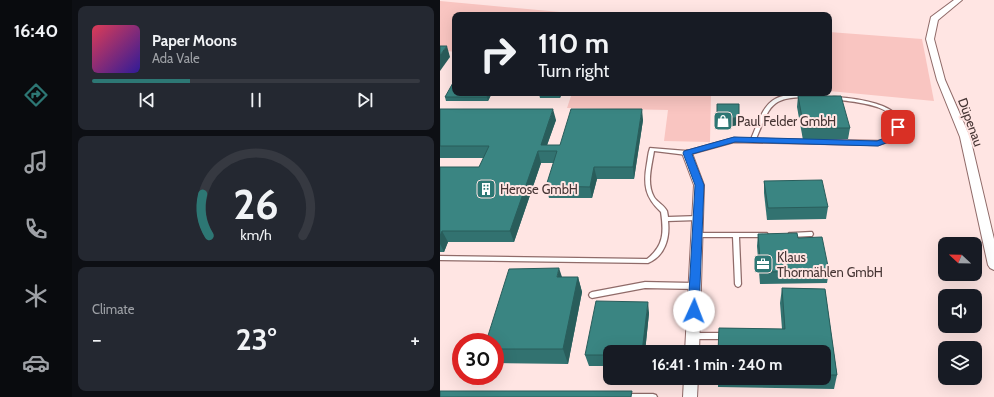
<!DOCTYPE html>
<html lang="en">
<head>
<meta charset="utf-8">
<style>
	:root { --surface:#171b24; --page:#242831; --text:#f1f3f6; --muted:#9ea1a6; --line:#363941; --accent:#2d7774 }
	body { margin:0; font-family:Cabin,sans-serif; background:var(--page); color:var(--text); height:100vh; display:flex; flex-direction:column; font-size:15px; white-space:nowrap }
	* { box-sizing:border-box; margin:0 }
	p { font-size:13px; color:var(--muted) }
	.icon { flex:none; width:22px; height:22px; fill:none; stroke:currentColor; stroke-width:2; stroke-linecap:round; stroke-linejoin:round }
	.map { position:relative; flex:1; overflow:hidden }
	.drawer { display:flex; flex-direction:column; gap:6px; padding:6px; background:#0d0f14; width:368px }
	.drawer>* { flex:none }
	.banner { position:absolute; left:12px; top:12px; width:380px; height:84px; border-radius:8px; box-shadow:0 4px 16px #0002; background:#171b24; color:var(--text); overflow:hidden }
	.needle { width:26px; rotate:292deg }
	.controls { position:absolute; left:498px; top:237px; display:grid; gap:8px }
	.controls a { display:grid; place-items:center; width:44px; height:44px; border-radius:8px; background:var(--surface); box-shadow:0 4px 16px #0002; font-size:20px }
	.speed { position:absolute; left:12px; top:333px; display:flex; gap:8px; font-size:20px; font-weight:700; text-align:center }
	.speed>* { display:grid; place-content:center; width:52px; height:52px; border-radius:50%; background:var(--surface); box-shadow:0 4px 16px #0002; line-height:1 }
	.speed .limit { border:6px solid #d22; background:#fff; color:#111 }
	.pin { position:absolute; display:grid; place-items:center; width:34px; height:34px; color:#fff; margin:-17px; border-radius:8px; box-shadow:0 2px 6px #0006 }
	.me { position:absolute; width:44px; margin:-22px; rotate:2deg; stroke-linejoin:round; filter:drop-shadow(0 0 3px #0008) }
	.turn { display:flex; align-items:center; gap:14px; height:84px; padding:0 20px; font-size:18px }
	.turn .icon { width:52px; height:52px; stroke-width:2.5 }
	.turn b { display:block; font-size:28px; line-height:34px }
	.big { font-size:30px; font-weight:800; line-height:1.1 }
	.drawer .card { flex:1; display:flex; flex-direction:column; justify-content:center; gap:6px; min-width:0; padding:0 14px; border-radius:8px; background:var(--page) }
	.drawer .dial { align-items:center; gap:0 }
	.dial svg { height:104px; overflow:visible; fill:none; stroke:var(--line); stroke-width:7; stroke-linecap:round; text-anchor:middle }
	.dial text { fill:var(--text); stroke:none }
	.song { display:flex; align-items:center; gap:12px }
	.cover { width:48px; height:48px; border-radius:6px; background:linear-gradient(135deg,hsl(350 70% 55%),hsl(250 70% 35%)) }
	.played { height:4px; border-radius:2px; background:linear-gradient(90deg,var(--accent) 30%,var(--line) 30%) }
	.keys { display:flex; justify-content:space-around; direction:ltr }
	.heat { display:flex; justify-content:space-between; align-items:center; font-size:22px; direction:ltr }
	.trip { position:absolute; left:163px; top:345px; width:228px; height:40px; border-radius:8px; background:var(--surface); box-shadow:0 4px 16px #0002; font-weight:800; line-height:40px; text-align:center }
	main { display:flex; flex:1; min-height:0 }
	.menu { display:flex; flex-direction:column; width:72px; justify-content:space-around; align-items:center; background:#090b0e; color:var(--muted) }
	.menu .icon { width:28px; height:28px }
	.menu .selected { color:var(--accent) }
	.menu b { font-size:18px; color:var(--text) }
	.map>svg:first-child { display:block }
	.green { fill:#f9c5c1 }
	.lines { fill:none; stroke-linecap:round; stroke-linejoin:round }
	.service-casing { stroke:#906b69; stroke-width:2.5 }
	.minor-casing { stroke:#906b69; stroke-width:2 }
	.service { fill:#fff; fill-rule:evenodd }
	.minor { fill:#fff; fill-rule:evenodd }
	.wall { fill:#327270 }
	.shaded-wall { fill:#295d5b }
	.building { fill:#3a8582; stroke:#295d5b }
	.route { fill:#1a73e8; stroke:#114b97 }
	.labels { text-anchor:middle; stroke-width:4; stroke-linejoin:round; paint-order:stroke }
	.poi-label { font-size:13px; fill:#463534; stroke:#ffe5e3; text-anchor:start }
	.street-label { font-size:13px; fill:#463534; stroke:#ffe5e3 }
</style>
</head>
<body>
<main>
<nav class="menu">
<b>16:40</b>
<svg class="icon selected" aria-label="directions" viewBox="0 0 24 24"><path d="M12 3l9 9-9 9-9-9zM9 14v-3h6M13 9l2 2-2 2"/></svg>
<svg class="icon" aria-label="music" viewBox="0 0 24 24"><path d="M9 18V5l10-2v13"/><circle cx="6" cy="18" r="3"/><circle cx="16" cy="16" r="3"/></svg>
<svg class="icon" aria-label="phone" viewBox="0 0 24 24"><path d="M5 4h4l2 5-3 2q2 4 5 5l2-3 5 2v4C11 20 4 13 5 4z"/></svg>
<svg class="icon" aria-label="climate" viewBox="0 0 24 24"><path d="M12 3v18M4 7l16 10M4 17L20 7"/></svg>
<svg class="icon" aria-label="car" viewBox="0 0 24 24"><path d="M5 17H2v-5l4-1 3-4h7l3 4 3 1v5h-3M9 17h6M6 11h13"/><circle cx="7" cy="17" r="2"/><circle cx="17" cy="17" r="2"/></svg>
</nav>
<section class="drawer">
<div class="card">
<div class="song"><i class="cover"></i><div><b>Paper Moons</b><p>Ada Vale</p></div></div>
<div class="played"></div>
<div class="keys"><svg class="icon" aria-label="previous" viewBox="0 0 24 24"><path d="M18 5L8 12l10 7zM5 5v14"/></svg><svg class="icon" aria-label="pause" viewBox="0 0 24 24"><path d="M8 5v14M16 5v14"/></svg><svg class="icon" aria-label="next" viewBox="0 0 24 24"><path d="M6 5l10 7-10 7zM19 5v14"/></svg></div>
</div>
<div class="card dial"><svg viewBox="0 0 100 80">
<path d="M14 69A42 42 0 1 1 86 69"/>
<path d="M14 69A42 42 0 0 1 9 37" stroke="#2d7774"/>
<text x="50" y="56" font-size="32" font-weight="700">26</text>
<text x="50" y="72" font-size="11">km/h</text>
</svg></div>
<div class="card"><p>Climate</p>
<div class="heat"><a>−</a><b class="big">23°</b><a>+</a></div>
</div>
</section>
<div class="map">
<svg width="554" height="397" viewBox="0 0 554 397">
	<rect width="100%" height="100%" fill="#ffe5e3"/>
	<g class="green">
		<polygon points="0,1 153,15 15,15 15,52 0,50"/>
		<polygon points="389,32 482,39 494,101 389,91"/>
		<polygon points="132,93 271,93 270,142 224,141 228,110 127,108"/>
	</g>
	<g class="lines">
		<g class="service-casing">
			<g id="service">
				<path d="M357,94L372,95L374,96L372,97C331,97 331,103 316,139L438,141C445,140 453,138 455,130C461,103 409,102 393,99V97H395C411,98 467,103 460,130C457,140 447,142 438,145L294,142L247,155L214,151C212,165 206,183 214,197C217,202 224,205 227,211C227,211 228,216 228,217L258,216L260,217L261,218L260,219L258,220L228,221C230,238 225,256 208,263L0,260V256L207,259C224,246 224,232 221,212C205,197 203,185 207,163C208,158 208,153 210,148L247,151L294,138L311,139C317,126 322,106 335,99C342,95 350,95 357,94Z"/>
				<polygon points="370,232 372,232 373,234 372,236 370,236 351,237 349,237 348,235 349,233 351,233"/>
				<polygon points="255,233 327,233 328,235 327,237 299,237 301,284 300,286 298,287 296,286 295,284 293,237 255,237 254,235"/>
				<polygon points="205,282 254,283 256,284 257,286 256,288 254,289 205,288 152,298 150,297 149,295 150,293 152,292"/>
				<polygon points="253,333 284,333 286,334 287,336 286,338 284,339 253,339 251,338 250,336 251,334"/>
				<polygon points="187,394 213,394 216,395 217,397 183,397 184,395"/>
			</g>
		</g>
		<g class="minor-casing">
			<g id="minor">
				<polygon points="514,0 522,0 498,20 494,39 505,80 530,137 554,239 554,270 550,268 548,265 520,137 497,80 486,39 491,17"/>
				<polygon points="247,150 252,153 264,185 259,352 245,352 254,185 242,153"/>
				<polygon points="244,378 258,378 257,397 243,397"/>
			</g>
		</g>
		<use href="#service" class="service"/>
		<use href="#minor" class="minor"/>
	</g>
	<g class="wall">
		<polygon points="15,93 52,93 48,101 6,101 5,97"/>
		<polygon points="94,93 122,93 120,98 100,98 99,94 94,94"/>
		<polygon points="358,96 410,128 408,139 363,140 357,107"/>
		<polygon points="0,109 116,120 107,145 120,145 203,120 194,179 157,179 152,198 109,198 106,186 114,163 101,163 74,242 8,242 4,252 0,252 0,167 39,167 44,158 0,158"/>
		<polygon points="324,181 388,207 386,219 327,220 324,193"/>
		<polygon points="318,234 358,238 389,271 387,283 320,284 317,246"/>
		<polygon points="122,277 138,277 142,292 128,364 55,363 55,342"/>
		<polygon points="342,288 385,289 397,375 394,389 278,387 278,378 384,378 384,352 278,352 279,328 342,329 340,303"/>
		<polygon points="209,313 205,352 170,352 170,366 149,366 145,355"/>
	</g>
	<g class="shaded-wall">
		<polygon points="7,46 10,57 0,71 0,55"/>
		<polygon points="49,93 52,93 48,101 47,97"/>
		<polygon points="119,93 122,93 120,98"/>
		<polygon points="113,109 116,120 105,151 101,145"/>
		<polygon points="202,109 203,120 194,179 193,167"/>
		<polygon points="299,117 299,125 277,129 277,121"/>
		<polygon points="98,151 101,163 74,242 70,231"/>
		<polygon points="154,167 157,179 152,198 150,187"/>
		<polygon points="2,231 8,242 4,252 0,244 0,236"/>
		<polygon points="119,268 124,283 117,277"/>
		<polygon points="138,277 142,292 128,364 123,349"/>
		<polygon points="208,302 209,313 205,352 202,352"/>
	</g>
	<g class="building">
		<polygon points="0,46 7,46 0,55"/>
		<polygon points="14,81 15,81 15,93 49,93 47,97 5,97"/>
		<polygon points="358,96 401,96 410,128 364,128"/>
		<polygon points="277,104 299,104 299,117 277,121"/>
		<polygon points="0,109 113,109 101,145 120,145 131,109 202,109 193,167 154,167 150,187 106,186 117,151 98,151 70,231 2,231 0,236 0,167 39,167 49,146 0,146"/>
		<polygon points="382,180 388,207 328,208 324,181"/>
		<polygon points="357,233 358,238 382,237 389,271 321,272 318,234"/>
		<polygon points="119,268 117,277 138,277 123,349 55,349 55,342 46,342 69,269"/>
		<polygon points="342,288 385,289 397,375 384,375 384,352 278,352 279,328 345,329"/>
		<polygon points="156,301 208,302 202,352 170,352 170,355 145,355"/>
		<polygon points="0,391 192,391 191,397 0,397"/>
	</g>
	<polygon class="route" points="455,125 462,127 456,139 438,146 295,142 252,154 264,185 259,311 258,314 250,314 248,311 255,185 243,153 244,151 294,137 437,141 450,136"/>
	<defs>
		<g id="shop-square" transform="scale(1)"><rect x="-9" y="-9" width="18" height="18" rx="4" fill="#2d7774" stroke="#ffe5e3"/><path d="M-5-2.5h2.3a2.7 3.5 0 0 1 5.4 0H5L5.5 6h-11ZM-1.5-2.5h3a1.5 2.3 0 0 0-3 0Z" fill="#fff"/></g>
		<g id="building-square" transform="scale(1)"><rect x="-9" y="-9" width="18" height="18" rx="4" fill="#2d7774" stroke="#ffe5e3"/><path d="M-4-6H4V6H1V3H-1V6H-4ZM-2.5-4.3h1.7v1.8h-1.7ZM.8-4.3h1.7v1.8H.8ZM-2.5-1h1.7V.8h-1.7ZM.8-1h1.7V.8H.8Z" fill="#fff"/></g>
		<g id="office-square" transform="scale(1)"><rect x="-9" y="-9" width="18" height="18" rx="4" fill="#2d7774" stroke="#ffe5e3"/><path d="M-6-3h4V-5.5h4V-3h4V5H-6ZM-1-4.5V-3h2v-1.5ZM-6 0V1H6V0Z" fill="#fff"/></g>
	</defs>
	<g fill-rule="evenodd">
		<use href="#shop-square" x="283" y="121"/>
		<use href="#building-square" x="46" y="189"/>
		<use href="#office-square" x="323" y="264"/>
	</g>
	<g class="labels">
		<g class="poi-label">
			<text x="297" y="126">Paul Felder GmbH</text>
			<text x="60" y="194">Herose GmbH</text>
			<text x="337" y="262">Klaus<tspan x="337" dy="15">Thormählen GmbH</tspan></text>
		</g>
		<g class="street-label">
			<text transform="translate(531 122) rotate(70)" y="5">Düpenau</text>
		</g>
	</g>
</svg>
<div class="controls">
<a><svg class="needle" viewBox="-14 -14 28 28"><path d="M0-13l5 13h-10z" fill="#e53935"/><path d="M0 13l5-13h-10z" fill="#9ea1a6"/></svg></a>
<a><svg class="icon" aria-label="sound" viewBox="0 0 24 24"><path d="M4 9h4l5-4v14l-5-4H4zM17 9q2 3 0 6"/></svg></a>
<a><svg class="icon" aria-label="layers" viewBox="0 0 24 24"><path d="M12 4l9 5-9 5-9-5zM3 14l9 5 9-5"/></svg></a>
</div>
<div class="speed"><div class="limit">30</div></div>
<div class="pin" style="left:458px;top:127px;background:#d93025"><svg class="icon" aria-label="arrive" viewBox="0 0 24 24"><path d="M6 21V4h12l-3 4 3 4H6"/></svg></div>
<svg class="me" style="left:254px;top:311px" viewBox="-20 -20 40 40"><circle r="19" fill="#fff"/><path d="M0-13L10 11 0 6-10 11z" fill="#1a73e8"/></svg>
<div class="trip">16:41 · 1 min · 240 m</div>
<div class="banner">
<div class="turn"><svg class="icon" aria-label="right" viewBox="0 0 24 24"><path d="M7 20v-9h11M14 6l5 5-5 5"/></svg><div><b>110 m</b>Turn right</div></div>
</div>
</div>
</main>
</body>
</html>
